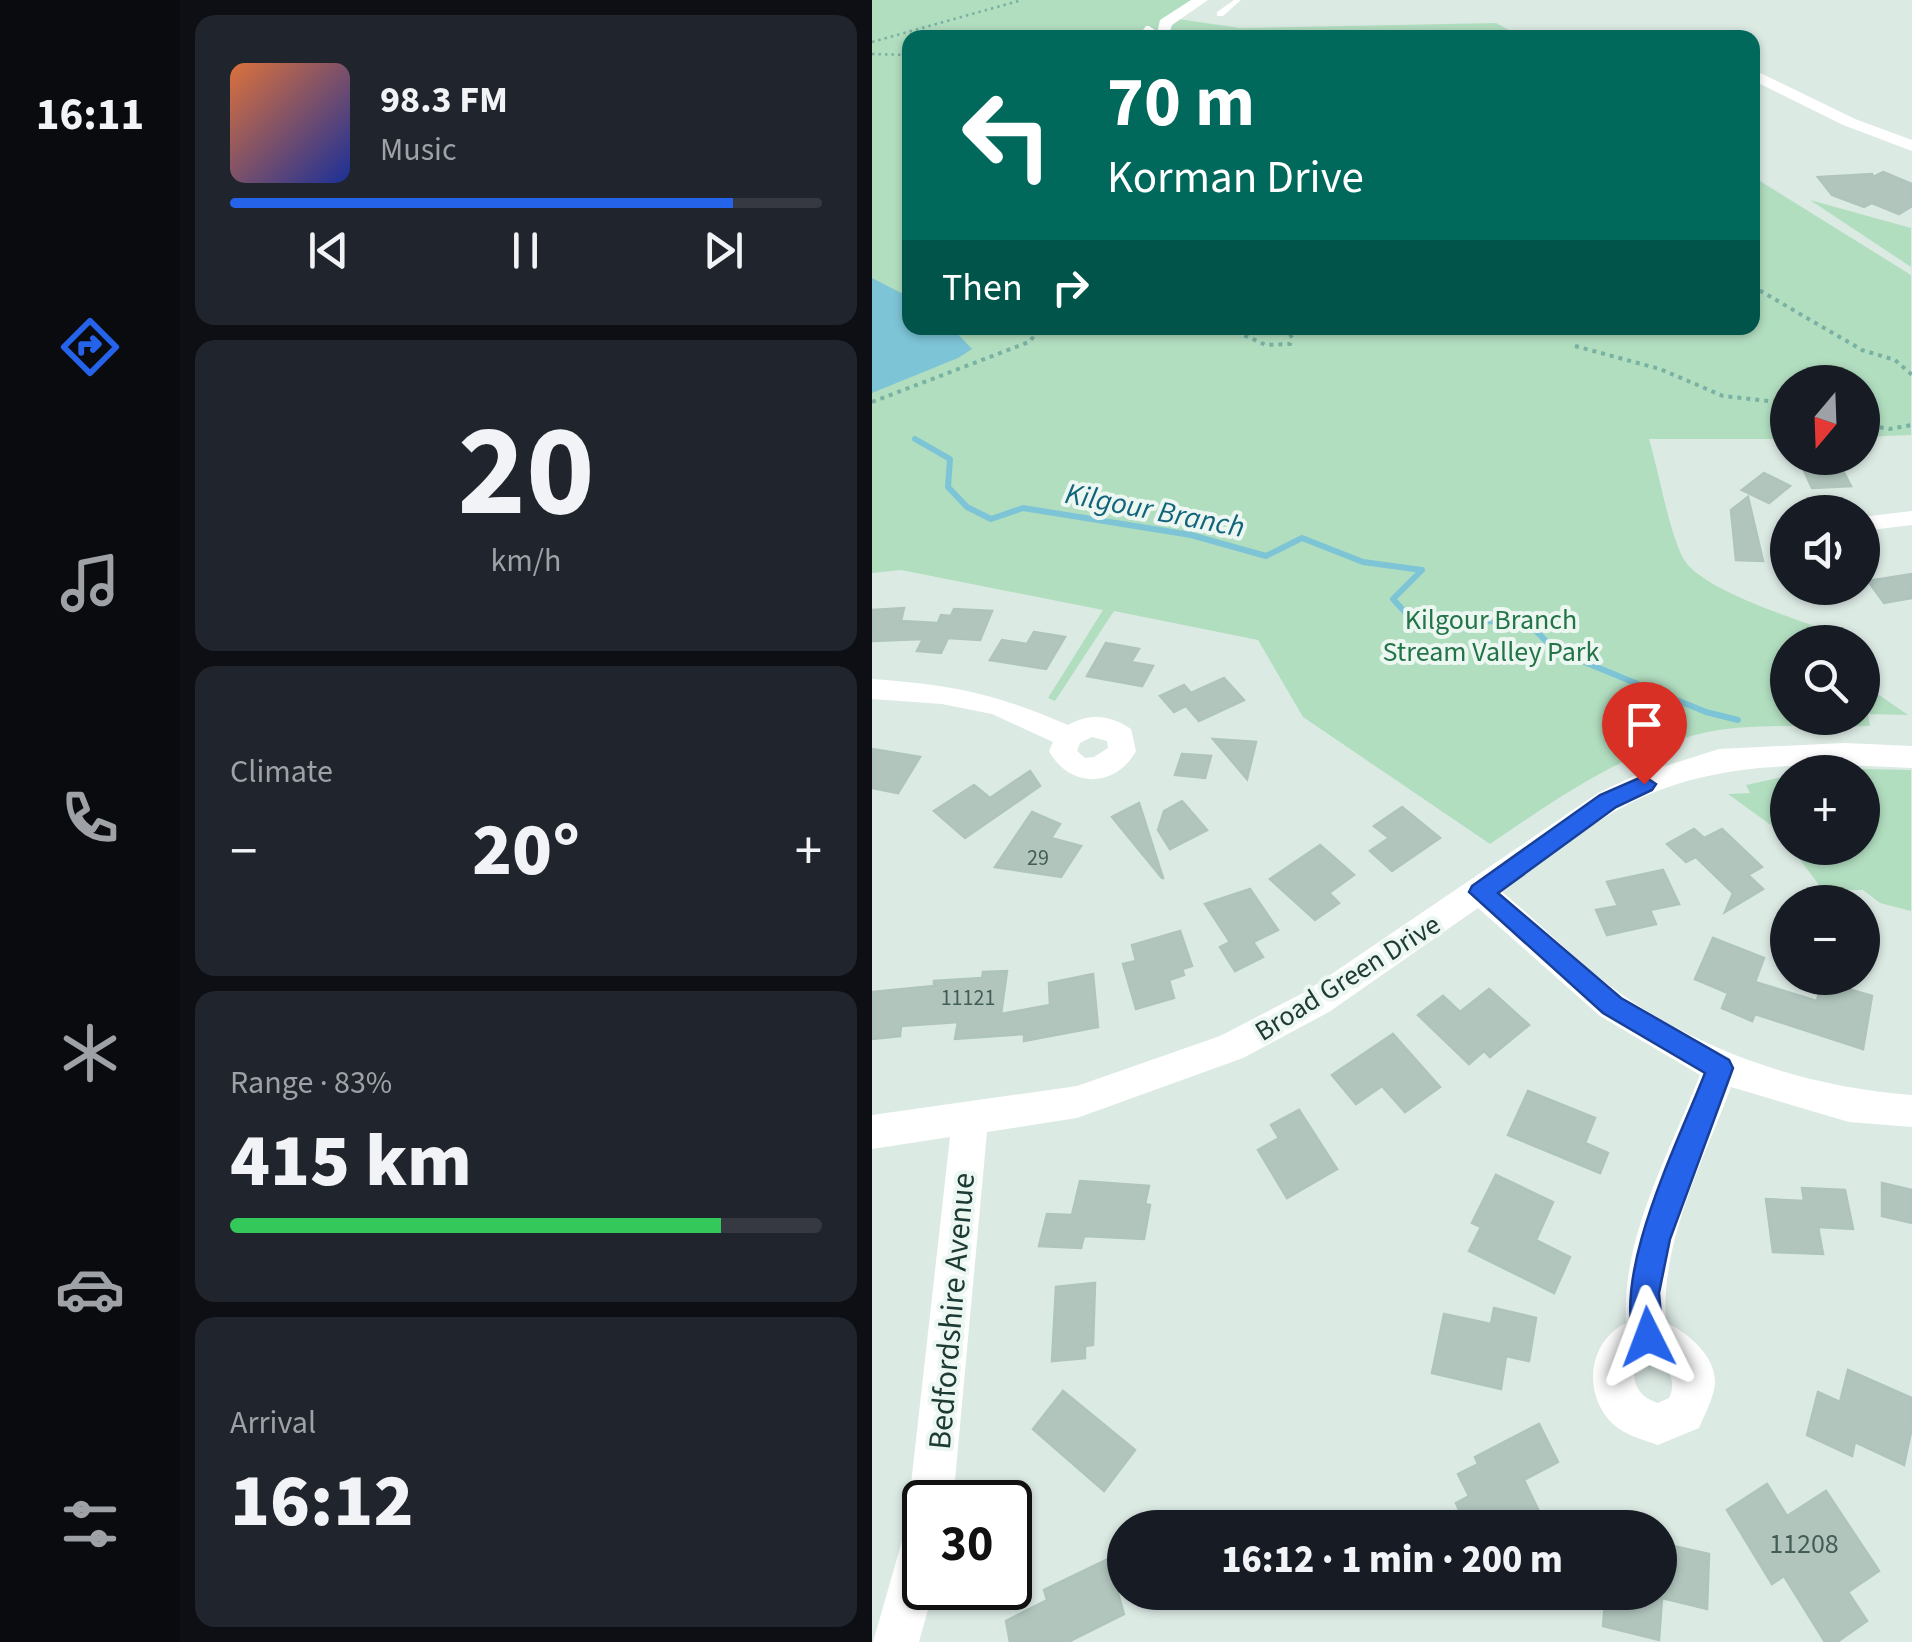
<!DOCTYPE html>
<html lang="en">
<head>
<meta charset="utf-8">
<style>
	:root { --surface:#171b24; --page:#20242c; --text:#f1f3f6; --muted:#9ea1a6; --line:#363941; --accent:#2563eb }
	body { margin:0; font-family:"Source Sans 3",sans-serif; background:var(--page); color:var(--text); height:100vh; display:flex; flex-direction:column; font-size:38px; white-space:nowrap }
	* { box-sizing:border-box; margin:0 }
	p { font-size:32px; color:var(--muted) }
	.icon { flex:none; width:55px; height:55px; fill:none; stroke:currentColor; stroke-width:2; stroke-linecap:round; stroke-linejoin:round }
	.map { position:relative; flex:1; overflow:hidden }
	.panel { display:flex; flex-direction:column; gap:15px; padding:15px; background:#0d0f14; width:692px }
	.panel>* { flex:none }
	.guide { position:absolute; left:30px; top:30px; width:858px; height:305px; border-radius:20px; box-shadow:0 2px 8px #0004; background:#00695c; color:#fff; overflow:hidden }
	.needle { width:65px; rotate:199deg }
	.tools { position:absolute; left:898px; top:365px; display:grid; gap:20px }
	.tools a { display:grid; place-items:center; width:110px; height:110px; border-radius:50%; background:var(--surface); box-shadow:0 2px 8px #0004; font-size:50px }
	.speed { position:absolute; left:30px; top:1480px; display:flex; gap:20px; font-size:50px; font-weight:700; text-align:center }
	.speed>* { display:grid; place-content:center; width:130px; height:130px; border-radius:50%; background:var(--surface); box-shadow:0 2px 8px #0004; line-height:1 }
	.speed .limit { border:5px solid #111; border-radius:15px; background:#fff; color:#111 }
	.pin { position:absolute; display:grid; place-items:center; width:85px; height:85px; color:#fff; margin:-102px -42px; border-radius:50% 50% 50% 0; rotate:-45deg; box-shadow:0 0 10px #0007 }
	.pin .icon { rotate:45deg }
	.me { position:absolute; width:110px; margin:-55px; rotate:357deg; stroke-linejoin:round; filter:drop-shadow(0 0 8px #0008) }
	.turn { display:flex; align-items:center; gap:35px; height:210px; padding:0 40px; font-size:45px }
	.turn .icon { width:130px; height:130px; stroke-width:2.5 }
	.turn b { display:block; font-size:70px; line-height:85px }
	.then { display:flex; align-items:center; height:95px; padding:0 40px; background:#0003; gap:20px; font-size:38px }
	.big { font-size:75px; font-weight:800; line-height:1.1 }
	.panel .widget { flex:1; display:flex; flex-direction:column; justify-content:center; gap:15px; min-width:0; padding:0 35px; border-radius:20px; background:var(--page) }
	.panel .dial { align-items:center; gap:0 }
	.dial b { font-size:130px; line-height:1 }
	.song { display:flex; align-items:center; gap:30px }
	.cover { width:120px; height:120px; border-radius:15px; background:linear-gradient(135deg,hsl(20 70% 55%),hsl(230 70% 35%)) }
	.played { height:10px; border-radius:5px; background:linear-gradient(90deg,var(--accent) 85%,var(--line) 85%) }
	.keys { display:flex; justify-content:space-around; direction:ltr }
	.heat { display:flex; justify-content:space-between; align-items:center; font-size:55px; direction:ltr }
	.charge { height:15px; border-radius:8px; background:linear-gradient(90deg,#34c759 83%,var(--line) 0) }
	.trip { position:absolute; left:235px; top:1510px; width:570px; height:100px; border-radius:50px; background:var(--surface); box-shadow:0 2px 8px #0004; font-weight:800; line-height:100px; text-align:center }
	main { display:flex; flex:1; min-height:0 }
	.dock { display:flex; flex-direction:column; width:180px; justify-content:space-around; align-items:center; background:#090b0e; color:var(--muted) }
	.dock .icon { width:70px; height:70px }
	.dock .selected { color:var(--accent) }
	.dock b { font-size:45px; color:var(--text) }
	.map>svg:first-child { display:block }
	.green { fill:#b2dec0 }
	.water { fill:#7dc4d6 }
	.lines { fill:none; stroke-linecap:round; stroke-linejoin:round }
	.stream { stroke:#7dc4d6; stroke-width:6 }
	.building { fill:#b1c5bd; stroke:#aec4bc; stroke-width:2.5 }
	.path-far1 { stroke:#79b1a2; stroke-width:2.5; stroke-dasharray:2.5 4; stroke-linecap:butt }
	.path { stroke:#79b1a2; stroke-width:4; stroke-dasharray:4 5; stroke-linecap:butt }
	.lane { fill:#fff; fill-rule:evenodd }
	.street { fill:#fff; fill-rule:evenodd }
	.route { fill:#2563eb; stroke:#184099; stroke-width:2.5 }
	.labels { text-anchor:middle; stroke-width:8; stroke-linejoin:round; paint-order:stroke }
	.number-label { font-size:22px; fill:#425d56 }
	.park-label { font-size:28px; fill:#237447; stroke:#ecf7f2 }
	.street-label { font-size:28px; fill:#1d3a34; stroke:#ecf7f2 }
	.near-number-label { font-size:28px; fill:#425d56 }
	.water-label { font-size:30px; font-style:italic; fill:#12647b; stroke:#ecf7f2 }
	.near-street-label { font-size:32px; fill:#1d3a34; stroke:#ecf7f2 }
</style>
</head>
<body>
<main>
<nav class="dock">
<b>16:11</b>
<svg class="icon selected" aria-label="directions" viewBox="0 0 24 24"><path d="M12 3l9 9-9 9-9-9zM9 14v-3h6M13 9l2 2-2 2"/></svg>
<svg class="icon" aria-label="music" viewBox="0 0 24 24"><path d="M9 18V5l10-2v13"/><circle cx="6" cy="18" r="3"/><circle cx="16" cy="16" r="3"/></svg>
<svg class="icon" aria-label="phone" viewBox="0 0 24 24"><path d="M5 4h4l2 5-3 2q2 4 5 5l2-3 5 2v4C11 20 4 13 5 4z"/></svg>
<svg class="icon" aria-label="climate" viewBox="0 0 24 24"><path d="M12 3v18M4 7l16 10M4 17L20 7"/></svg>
<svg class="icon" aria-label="car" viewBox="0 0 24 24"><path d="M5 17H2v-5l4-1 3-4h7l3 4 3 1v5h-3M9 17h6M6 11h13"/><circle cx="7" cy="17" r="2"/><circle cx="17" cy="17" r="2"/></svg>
<svg class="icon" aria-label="filters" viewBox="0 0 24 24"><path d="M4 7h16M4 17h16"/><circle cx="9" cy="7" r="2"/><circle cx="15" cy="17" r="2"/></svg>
</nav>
<section class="panel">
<div class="widget">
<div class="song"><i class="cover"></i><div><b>98.3 FM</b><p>Music</p></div></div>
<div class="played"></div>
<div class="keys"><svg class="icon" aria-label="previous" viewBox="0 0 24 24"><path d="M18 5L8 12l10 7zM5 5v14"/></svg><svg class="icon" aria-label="pause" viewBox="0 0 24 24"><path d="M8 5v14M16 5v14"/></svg><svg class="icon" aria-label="next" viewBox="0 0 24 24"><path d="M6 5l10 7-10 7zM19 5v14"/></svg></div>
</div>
<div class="widget dial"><b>20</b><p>km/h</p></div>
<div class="widget"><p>Climate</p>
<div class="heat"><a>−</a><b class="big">20°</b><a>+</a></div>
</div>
<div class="widget"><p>Range · 83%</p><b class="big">415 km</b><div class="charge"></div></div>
<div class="widget"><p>Arrival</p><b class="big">16:12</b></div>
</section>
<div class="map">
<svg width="1040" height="1642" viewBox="0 0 1040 1642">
	<rect width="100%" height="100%" fill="#dceae4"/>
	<g class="green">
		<path d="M0,0H333L306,19L368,28L624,23L650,37L38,38V328H880V176L1039,275V435L990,437V382H915V439H777C787,472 796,528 811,558C828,591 940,625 976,637L978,642H915V718H990V683L1036,715L996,714L998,726C952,727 880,723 836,732C754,749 686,798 618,844L431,717L386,640L242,611L183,701L176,698L231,610L29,570L0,573Z"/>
		<polygon points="938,200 1039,228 1039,267"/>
		<polygon points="993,769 1039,770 1039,911 1008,903 991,890 951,890 919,848 990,848 990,772 940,772"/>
		<polygon points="915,776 915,842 907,831 856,794 878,793 874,785"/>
	</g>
	<polygon class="water" points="0,278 37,297 38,328 80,328 100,349 86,358 0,393"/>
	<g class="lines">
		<polyline class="stream" points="43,439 78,459 76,487 95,507 119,519 151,508 319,535 394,556 430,538 491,562 550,570 521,599 542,622 654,621 683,650 834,712 866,720"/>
	</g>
	<g class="building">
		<polygon points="1011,172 1040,184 1040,206 1027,214 1000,203 992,207 960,195 946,177 1000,174 1001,177"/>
		<polygon points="968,465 979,486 940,488 930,466"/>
		<polygon points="892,473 918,486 897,503 870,490"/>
		<polygon points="876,497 891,561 864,560 859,510"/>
		<polygon points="1040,574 1040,598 1012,603 996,581"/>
		<polygon points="32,608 29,621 66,623 69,615 79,616 82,609 120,611 108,640 76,638 69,653 45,651 51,639 0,641 0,610"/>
		<polygon points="162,632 193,637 174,669 118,660 130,640 155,644"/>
		<polygon points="234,643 267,649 259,662 281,666 270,686 215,676"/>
		<polygon points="352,678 372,700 327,721 314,706 302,712 288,696 312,685 319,693"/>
		<polygon points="341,739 384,742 375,779"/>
		<polygon points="0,749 48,757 26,793 0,788"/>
		<polygon points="310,754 339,756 333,778 303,775"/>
		<polygon points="158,771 168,786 93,838 62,811 102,785 118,798"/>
		<polygon points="310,801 335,830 298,849 286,830 292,811"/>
		<polygon points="267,803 291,878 290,878 240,817"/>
		<polygon points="530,807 568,838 520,871 498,851 517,838 502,826"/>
		<polygon points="160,812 188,824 179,838 209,846 189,877 123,867"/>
		<polygon points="822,829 832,838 850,829 890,867 876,875 891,889 853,912 861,893 824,857 814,862 795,844"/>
		<polygon points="448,845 482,875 457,893 467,903 443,920 398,879"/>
		<polygon points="791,870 807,904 778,910 784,924 735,935 724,910 746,906 735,882"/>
		<polygon points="378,889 406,930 381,942 391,957 363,971 348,947 358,942 333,904"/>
		<polygon points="308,931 320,966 310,969 312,975 297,980 302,998 264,1009 251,964 264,961 260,945"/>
		<polygon points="841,938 892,958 883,982 945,1001 949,981 1000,996 991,1049 883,1014 880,1021 850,1008 856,993 823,979"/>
		<polygon points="135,971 129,1014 178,1005 177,983 221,974 226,1027 152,1041 152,1034 83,1039 86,1022 29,1026 28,1036 0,1039 0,992 62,986 62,981 110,978 111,972"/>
		<polygon points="617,989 657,1025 618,1057 612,1051 597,1064 546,1015 571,996 588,1012"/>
		<polygon points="521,1034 568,1087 533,1112 510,1086 484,1104 460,1075"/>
		<polygon points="656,1091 723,1118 713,1143 736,1153 728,1173 636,1135"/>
		<polygon points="427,1110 465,1169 415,1198 386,1150 407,1138 399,1125"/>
		<polygon points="624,1175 681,1202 664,1240 698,1257 682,1293 597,1251 609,1227 600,1223"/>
		<polygon points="208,1181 277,1186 273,1204 278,1205 272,1239 212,1236 209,1248 167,1246 175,1214 200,1215"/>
		<polygon points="1010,1183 1040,1190 1040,1223 1010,1216"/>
		<polygon points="930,1188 973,1190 981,1229 946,1227 951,1254 901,1252 894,1199 932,1201"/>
		<polygon points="223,1283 221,1345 213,1346 213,1358 180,1361 184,1287"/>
		<polygon points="622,1308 664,1318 657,1361 634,1356 629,1389 560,1373 572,1314 619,1324"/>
		<polygon points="976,1370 1040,1398 1040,1427 1032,1465 983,1442 980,1456 935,1435 946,1392 968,1402"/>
		<polygon points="191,1391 263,1450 232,1491 161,1429"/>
		<polygon points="667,1424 686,1462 652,1480 675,1528 595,1528 584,1503 597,1496 586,1474 606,1464 603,1457"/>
		<polygon points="895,1484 915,1516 954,1491 1007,1571 976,1592 995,1621 965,1642 953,1642 912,1576 900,1584 855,1510"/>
		<polygon points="788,1543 837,1554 835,1609 790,1598 787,1640 731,1626 734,1592 788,1592"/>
		<polygon points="236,1559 252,1614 196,1642 138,1642 134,1621 175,1600 172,1590"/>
	</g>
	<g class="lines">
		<g class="path-far1">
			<polyline points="310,38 331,31 397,38"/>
			<polyline points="0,42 150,0"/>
			<polyline points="0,54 38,55"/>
		</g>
		<g class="path">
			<polyline points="880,286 990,350 1023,360 1040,375"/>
			<polyline points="356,328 394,345 418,344 420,338 415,328"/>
			<polyline points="703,346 788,369 851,396 915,403"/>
			<polyline points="0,402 157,342 169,328"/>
			<polyline points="990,424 1017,429 1040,425"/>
		</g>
		<g class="lane">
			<polygon points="362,0 369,0 351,16 345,16 345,12"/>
			<polygon points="274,26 277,26 295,38 286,38 271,30"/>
		</g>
		<g class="street">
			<polygon points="319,0 336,0 300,25 296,38 284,38 288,20"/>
			<polygon points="880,69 983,119 1040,140 1040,151 971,125 880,80"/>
			<polygon points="1040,511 1040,525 990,531 990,517"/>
			<path d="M0,679C80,685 122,693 196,725C218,713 238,715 259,729L264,751C243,789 197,788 177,751L181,742L120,714L70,704L0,699ZM220,737L235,741L236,748L222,757L213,758L205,751L208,743Z"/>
			<path d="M972,743L1040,746V768C941,763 837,759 749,808C707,831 668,864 629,891C670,925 709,966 752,996C838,1055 937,1087 1040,1095V1127L977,1122L859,1087C831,1162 788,1242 794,1323C818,1333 849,1361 842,1390C839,1403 832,1416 827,1428L786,1445C771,1440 754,1435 742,1425C710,1396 715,1342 754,1323C749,1238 798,1152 828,1075L728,1016L606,908L457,1012L371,1058L205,1118L115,1132L81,1502H52V1588H62L47,1642H1L30,1541L36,1525L50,1520L44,1517L37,1502L78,1137L0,1149V1115L205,1086L348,1036L433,992L726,793L762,776L847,749ZM775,1357C795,1363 806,1379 797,1398L786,1403C768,1397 761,1386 762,1368Z"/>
		</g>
	</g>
	<path class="route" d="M772,776L784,784L780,790L744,807L626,893L749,998L857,1060L861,1068L798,1239L787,1293L791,1337L786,1348L776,1352L765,1348C736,1279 807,1141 833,1073L731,1013L597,892L600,886L728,795Z"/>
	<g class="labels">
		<g class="number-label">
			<text x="166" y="865">29</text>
			<text x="96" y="1005">11121</text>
		</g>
		<g class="park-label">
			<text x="619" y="629">Kilgour Branch<tspan x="619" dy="32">Stream Valley Park</tspan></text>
		</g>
		<g class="street-label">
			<text transform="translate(475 977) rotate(-32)" y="10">Broad Green Drive</text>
		</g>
		<g class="near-number-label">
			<text x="932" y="1553">11208</text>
		</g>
		<g class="water-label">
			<text transform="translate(283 510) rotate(11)" y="10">Kilgour Branch</text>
		</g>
		<g class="near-street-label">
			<text transform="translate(79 1311) rotate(-85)" y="11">Bedfordshire Avenue</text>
		</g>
	</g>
</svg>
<div class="tools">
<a><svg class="needle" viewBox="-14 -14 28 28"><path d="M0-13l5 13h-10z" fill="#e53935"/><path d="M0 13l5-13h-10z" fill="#9ea1a6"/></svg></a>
<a><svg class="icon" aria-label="sound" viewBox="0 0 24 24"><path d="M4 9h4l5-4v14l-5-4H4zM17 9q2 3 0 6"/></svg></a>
<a><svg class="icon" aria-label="search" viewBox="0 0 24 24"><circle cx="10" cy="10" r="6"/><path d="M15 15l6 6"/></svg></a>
<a>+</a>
<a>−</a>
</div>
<div class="speed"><div class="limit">30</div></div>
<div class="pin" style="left:772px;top:784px;background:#d93025"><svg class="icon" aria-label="arrive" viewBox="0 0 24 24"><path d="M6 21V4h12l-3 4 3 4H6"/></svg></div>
<svg class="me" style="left:776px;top:1337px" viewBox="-20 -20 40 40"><path d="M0-17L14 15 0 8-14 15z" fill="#2563eb" stroke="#fff" stroke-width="4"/></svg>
<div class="trip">16:12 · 1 min · 200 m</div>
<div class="guide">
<div class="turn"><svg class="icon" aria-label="left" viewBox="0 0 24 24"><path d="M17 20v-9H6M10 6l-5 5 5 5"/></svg><div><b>70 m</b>Korman Drive</div></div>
<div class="then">Then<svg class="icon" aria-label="right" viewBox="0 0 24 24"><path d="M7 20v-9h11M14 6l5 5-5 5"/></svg></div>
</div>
</div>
</main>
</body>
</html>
